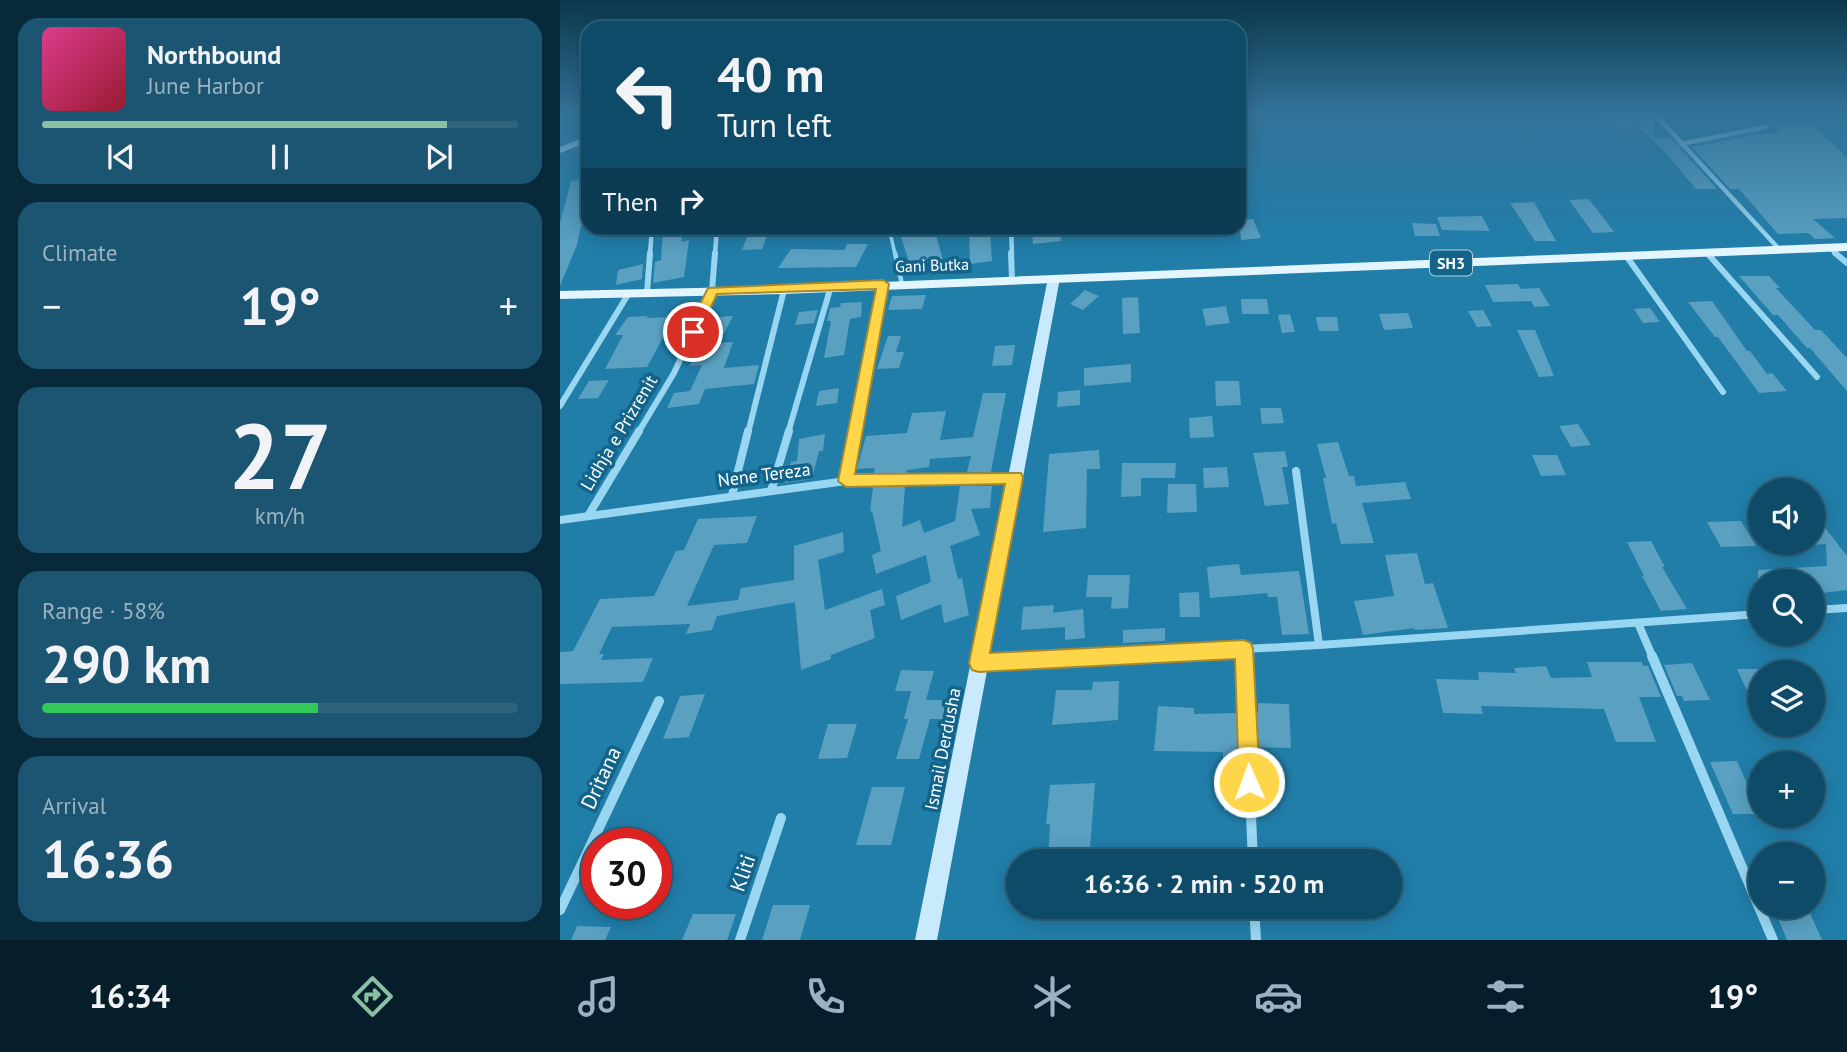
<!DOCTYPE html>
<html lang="en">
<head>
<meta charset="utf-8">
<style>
	:root { --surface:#0e4b68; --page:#1c5571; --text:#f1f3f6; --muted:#9bb3c0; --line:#2e637c; --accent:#8abfa5 }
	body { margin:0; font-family:"PT Sans",sans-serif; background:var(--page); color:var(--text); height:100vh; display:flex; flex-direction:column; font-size:26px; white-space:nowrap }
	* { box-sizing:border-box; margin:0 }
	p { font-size:23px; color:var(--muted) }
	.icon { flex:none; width:38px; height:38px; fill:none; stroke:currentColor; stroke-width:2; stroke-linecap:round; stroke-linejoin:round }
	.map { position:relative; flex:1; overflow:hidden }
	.sheet { display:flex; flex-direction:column; gap:18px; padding:18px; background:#082939; width:560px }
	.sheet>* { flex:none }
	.banner { position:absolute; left:21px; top:21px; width:665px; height:214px; border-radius:21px; box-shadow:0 4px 18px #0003,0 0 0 2px var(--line); background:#0e4b68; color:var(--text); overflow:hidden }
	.controls { position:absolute; left:1188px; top:478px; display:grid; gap:14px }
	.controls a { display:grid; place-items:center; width:77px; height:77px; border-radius:50%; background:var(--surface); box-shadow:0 4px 18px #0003,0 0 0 2px var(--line); font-size:35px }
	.speed { position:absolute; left:21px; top:828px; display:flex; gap:14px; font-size:35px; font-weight:700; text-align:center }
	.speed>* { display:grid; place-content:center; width:91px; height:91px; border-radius:50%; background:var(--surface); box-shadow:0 4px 18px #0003,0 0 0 2px var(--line); line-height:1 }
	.speed .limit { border:10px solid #d22; background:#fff; color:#111 }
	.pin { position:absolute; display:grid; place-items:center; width:60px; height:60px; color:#fff; margin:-30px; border:4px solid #fff; border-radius:50%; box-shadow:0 2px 7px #0007 }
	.me { position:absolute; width:77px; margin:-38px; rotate:358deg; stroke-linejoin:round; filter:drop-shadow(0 0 5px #0008) }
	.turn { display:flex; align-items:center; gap:24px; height:147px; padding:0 21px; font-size:32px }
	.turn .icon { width:91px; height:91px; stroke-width:2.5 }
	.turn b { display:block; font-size:49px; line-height:60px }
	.then { display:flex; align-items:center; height:66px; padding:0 21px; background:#0003; gap:14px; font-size:26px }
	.big { font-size:52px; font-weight:600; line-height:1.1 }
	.sheet .card { flex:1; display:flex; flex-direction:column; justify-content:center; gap:10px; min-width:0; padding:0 24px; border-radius:21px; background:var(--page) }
	.sheet .dial { align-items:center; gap:0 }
	.dial b { font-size:91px; line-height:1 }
	.song { display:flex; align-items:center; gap:21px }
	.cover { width:84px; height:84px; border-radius:10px; background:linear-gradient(135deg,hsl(330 70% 55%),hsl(350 70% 35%)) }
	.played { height:7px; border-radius:4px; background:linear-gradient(90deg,var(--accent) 85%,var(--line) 85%) }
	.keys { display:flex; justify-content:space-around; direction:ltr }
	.heat { display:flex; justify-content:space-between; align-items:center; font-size:38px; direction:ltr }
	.charge { height:10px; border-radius:5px; background:linear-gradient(90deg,#34c759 58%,var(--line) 0) }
	.trip { position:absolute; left:446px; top:849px; width:396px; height:70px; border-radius:35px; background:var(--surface); box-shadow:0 4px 18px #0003,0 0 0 2px var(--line); font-weight:600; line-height:70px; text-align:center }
	.tab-bar { display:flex; height:112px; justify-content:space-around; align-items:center; background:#061e2a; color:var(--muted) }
	.tab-bar .icon { width:49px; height:49px }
	.tab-bar .selected { color:var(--accent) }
	.tab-bar b { font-size:32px; color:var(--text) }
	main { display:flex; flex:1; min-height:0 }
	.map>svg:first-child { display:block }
	.green { fill:#217ea9; fill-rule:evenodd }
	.building { fill:#59a0c1 }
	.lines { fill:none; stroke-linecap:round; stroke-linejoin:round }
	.lane-far1 { stroke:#99d6f1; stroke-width:3.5 }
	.lane { stroke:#99d6f1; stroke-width:4.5 }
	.street-far3 { stroke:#99d6f1; stroke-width:4.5 }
	.street-far2 { stroke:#99d6f1; stroke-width:6 }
	.street-far1 { stroke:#99d6f1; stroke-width:8 }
	.street { stroke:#99d6f1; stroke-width:10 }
	.secondary { fill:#c8eafc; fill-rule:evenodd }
	.primary { fill:#e3f5ff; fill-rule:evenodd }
	.route { fill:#ffd54a; stroke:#a68a30; stroke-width:2 }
	.labels { text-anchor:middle; stroke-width:7; stroke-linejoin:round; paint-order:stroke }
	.shield { fill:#12648b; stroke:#b8d0dc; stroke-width:2 }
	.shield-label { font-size:16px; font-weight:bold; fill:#fff }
	.far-street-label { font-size:16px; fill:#fff; stroke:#12648b }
	.street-label { font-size:18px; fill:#fff; stroke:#12648b }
	.near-street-label { font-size:21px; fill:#fff; stroke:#12648b }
</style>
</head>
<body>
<main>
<section class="sheet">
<div class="card">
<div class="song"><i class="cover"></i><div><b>Northbound</b><p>June Harbor</p></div></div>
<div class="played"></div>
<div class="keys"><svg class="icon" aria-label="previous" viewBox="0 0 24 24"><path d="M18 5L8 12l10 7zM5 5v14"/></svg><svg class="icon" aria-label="pause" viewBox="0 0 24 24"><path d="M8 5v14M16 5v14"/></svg><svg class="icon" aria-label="next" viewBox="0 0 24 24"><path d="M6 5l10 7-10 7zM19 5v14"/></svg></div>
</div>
<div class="card"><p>Climate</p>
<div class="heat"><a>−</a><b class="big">19°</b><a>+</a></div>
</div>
<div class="card dial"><b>27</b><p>km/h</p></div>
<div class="card"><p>Range · 58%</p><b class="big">290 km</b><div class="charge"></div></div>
<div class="card"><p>Arrival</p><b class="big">16:36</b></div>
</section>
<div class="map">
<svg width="1287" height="940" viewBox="0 0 1287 940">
	<rect width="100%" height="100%" fill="#12648b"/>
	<path class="green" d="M0,112H28V228H679V112H1287V940H0ZM1200,490H1253V542H1200ZM1200,581H1253V634H1200ZM1200,672H1253V724H1200ZM1200,763H1253V816H1200ZM37,844H96V903H37ZM1200,854H1253V906H1200ZM458,861H830V906H458Z"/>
	<g class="building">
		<polygon points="1037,112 1088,112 1094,120 1094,138 1110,137 1157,189 1136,189 1106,153 1077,125 1063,129"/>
		<polygon points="1214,124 1253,125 1287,157 1287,218 1253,219 1275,238 1255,239 1248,233 1218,234 1179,189 1170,189 1132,147 1196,134 1222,133"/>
		<polygon points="28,178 28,194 17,245 0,286 0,223 11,181"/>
		<polygon points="1029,199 1054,232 1033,233 1009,200"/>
		<polygon points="974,202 996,241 975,241 950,203"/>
		<polygon points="922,216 930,231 882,230 877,217"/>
		<polygon points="693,219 701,238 681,240 679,220"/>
		<polygon points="852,223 876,224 880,236 855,236"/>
		<polygon points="108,228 121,228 122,242 129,240 124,277 93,283 95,262 101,260 103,229"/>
		<polygon points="210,228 202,249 182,250 190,230"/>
		<polygon points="338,228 374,228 383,260 351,268"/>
		<polygon points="409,228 430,228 432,261 410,264"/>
		<polygon points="472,228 499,228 501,241 473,244"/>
		<polygon points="287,244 308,244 296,267 218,268 231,249 284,250"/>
		<polygon points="83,264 82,279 56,285 58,270"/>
		<polygon points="1179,276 1209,276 1220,288 1216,288 1255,330 1261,330 1287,358 1287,391 1250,348 1247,348 1218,315 1213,315"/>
		<polygon points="958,284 961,289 979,288 990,306 974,307 971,301 933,302 925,285"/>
		<polygon points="525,290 539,296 523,310 510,304"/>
		<polygon points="366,295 362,309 328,310 332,296"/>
		<polygon points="578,297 580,333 563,334 562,298"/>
		<polygon points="681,299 707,299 709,314 682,314"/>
		<polygon points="1152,301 1187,351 1190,351 1207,374 1212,373 1227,391 1199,393 1158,337 1155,337 1128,302"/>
		<polygon points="302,302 301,317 290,319 284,355 264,358 271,321 267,321 270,308 280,307 281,303"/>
		<polygon points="666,306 670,323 646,326 642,309"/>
		<polygon points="1090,308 1100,322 1083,323 1074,309"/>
		<polygon points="258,310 254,323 235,325 239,312"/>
		<polygon points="923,310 932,326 917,327 908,311"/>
		<polygon points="848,313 853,328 824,330 819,314"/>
		<polygon points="730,314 735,332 722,333 718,315"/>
		<polygon points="88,316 86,318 114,317 87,367 45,369 63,335 55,335 68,317"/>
		<polygon points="173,316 159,343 173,342 164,368 199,365 194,384 145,389 139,404 107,408 114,393 130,391 142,365 129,366 155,317"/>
		<polygon points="756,317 777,317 779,331 759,331"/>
		<polygon points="957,330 975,330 994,376 979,377"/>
		<polygon points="328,336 341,336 336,352 344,352 339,368 317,369"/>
		<polygon points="455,345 452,365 432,366 435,346"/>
		<polygon points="571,364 571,382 524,386 524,368"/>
		<polygon points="49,380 38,398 18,399 29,381"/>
		<polygon points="655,381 679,381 681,405 656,406"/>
		<polygon points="279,388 277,403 256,406 259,391"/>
		<polygon points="520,390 520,405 497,407 498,392"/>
		<polygon points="423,393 446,393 431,472 407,472 411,456 370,459 369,467 347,470 346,473 314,474 315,468 297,469 306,436 347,433 352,413 386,411 380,440 413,437"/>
		<polygon points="700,408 721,408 724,423 702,424"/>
		<polygon points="652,416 654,437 630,438 629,418"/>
		<polygon points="1018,424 1031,445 1011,447 999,426"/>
		<polygon points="265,434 263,451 259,451 252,479 225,483 231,462 237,461 239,439"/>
		<polygon points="778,442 789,476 794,476 796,486 845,482 851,499 802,503 814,543 781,544 776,523 772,524 763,478 766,478 757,444"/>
		<polygon points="539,450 540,469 527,469 526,528 483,532 489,454"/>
		<polygon points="725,451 728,467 722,467 729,504 705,506 693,453"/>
		<polygon points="972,455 997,455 1006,475 981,476"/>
		<polygon points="562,463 616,463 615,478 581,478 581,496 561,497"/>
		<polygon points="667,467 669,487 644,488 643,468"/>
		<polygon points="608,484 636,484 637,512 607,513"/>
		<polygon points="400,486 432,486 430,508 411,509 420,535 390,546 398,579 402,578 409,615 384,623 381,604 341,620 336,596 371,582 366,555 316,574 312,555 321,551 312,511 310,512 313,487 345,487 342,527 360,520 364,533 395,521"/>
		<polygon points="197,516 187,543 154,545 127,606 178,600 181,588 234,580 234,546 283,532 284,552 258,560 265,610 322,589 325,605 310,610 315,638 271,655 271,659 241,670 235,602 157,616 152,630 126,634 130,624 52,627 39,654 44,654 41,660 93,658 83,682 0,684 0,652 13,651 40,599 94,596 116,551 124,550 138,519"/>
		<polygon points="1181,521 1196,546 1161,547 1147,522"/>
		<polygon points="1263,525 1287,556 1287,590 1253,594 1253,581 1198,581 1198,570 1267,566 1266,544 1253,545 1253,526"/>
		<polygon points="1091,541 1105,567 1102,567 1127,609 1101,611 1082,576 1084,576 1067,542"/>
		<polygon points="857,553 865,584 873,583 888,628 855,630 854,628 803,635 794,601 834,596 825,555"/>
		<polygon points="679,564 681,575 739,571 749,634 722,635 717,597 708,597 707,593 650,598 647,567"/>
		<polygon points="528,575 570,575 568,608 551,609 552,597 526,597"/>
		<polygon points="639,592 640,617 620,617 619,593"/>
		<polygon points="494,605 493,613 523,609 525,638 505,640 505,627 461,630 463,607"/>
		<polygon points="605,628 605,641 563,643 563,630"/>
		<polygon points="1027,662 1082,662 1083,666 1088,666 1101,697 1079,697 1096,742 1056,742 1044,709 921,706 923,714 883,713 876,679 919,680 918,672 956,673 954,668 986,666 991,678 1032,677"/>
		<polygon points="1132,663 1150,700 1124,701 1122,696 1117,696 1104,665"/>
		<polygon points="1177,669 1200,669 1200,719"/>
		<polygon points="341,670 374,671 366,700 387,700 383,719 370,719 359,759 336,759 348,719 344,719 351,691 335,691"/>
		<polygon points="559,681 558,720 492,725 496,690 532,690 533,682"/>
		<polygon points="145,694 129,737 103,739 120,696"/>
		<polygon points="698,703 729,704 731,748 695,747 694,713 698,712"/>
		<polygon points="598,706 634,708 634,714 679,713 681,747 677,747 677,752 679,810 664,811 663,752 594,751"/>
		<polygon points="268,724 297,724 287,758 258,759"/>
		<polygon points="1177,761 1200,813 1200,814 1173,814 1150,762"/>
		<polygon points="535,783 529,861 488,861 490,824 486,824 490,785"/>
		<polygon points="312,787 345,787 331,845 296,845"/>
		<polygon points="213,905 250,905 240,940 202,940"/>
		<polygon points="1215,911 1249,911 1262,940 1227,940"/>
		<polygon points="133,914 176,914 167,940 122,940"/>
		<polygon points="17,926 51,927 45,940 11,940"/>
	</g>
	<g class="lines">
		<polyline class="lane-far1" points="329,228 335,254"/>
		<polyline class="lane" points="335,253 342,284"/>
		<g class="street-far3">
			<polyline points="1093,112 1219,249"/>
			<polyline points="1121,144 1206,127"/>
			<polyline points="451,228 452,254"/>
			<polyline points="1270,248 1277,254"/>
			<polyline points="1146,252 1148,254"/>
			<polyline points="90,254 92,228"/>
			<polyline points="155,254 157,228"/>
		</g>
		<g class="street-far2">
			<polyline points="451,253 452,280"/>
			<polyline points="1147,253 1257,377"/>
			<polyline points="1275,253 1287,263"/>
			<polyline points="1067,257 1163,392"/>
			<polyline points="87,293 90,253"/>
			<polyline points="0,406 69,293"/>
			<polyline points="78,433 114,373 152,291 155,253"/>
			<polyline points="188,433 224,290"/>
			<polyline points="228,433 271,286"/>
			<polyline points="295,433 323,284"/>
		</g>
		<g class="street-far1">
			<polyline points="736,471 759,645"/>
			<polyline points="286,481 295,431"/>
			<polyline points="211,491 229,431"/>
			<polyline points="172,495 188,431"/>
			<polyline points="28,516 79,431"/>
			<polyline points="0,520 286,481 455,478"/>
			<polyline points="1253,610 1287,608"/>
			<polyline points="1078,623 1093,658"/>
			<polyline points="684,649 684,658"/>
			<polyline points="522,658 759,645 1200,614"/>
		</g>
		<g class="street">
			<polyline points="684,656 693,861"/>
			<polyline points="1092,656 1213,940"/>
			<polyline points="419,663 555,656"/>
			<polyline points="694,906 696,940"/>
			<polyline points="0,910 99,701"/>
			<polyline points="180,940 221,818"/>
		</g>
		<g class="secondary">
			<polygon points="28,136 28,142 0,153 0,147"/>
			<polygon points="494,275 500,278 377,940 355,940 488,278"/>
		</g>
		<polygon class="primary" points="1287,243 1287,251 224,294 0,299 0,291 224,286"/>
	</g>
	<linearGradient id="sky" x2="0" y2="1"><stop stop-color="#0a374c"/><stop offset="0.46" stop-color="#337298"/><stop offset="1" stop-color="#337298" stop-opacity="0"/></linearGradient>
	<rect width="1287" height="243" fill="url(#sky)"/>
	<polygon class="route" points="323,280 329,284 295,474 461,473 463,478 430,653 684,640 691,643 693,649 700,782 697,789 689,792 682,789 679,782 675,659 419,672 412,670 409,663 445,484 286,487 278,481 316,289 157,294 138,335 133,336 126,332 148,288"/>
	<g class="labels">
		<rect class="shield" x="870" y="250.5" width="42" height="25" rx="5"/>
		<g class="shield-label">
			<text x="891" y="269">SH3</text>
		</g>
		<g class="far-street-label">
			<text transform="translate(372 265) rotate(-2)" y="6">Gani Butka</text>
		</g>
		<g class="street-label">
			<text transform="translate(59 433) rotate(-59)" y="6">Lidhja e Prizrenit</text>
			<text transform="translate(204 475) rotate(-7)" y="6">Nene Tereza</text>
			<text transform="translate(383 749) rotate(-79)" y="6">Ismail Derdusha</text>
		</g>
		<g class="near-street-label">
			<text transform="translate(41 778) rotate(-65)" y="7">Dritana</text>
			<text transform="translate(183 873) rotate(-71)" y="7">Kliti</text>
		</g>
	</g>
</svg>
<div class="controls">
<a><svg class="icon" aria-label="sound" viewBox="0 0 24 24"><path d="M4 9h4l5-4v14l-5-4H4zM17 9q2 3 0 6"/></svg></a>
<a><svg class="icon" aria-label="search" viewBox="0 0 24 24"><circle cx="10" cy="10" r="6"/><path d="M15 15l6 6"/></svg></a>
<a><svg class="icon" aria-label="layers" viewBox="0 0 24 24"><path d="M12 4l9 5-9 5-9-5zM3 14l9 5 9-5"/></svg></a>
<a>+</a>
<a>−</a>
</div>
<div class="speed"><div class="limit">30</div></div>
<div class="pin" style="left:133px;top:332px;background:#d93025"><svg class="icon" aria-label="arrive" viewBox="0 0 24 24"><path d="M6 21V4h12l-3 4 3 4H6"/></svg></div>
<svg class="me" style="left:689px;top:782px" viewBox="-20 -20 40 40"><circle r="17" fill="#ffd54a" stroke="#fff" stroke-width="3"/><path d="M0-11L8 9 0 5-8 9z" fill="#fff"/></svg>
<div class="trip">16:36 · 2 min · 520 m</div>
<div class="banner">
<div class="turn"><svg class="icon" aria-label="left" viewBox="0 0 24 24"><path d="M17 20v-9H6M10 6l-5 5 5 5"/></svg><div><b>40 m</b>Turn left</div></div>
<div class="then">Then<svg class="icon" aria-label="right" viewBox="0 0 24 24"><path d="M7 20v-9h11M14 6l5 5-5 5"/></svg></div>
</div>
</div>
</main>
<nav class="tab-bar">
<b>16:34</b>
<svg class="icon selected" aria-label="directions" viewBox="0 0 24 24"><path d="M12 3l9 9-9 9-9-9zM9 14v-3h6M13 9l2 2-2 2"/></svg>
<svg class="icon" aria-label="music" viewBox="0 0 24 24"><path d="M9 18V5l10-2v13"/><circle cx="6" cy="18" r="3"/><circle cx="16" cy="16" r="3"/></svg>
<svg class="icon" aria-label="phone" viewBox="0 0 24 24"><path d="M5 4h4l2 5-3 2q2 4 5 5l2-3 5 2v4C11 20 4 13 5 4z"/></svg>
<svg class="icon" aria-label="climate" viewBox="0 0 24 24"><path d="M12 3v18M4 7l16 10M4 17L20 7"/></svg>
<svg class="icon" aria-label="car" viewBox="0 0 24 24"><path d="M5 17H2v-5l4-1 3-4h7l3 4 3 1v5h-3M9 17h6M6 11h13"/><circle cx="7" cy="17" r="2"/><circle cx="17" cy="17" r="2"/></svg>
<svg class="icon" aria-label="filters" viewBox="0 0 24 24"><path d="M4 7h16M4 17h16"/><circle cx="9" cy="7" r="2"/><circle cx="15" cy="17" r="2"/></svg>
<b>19°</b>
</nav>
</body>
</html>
